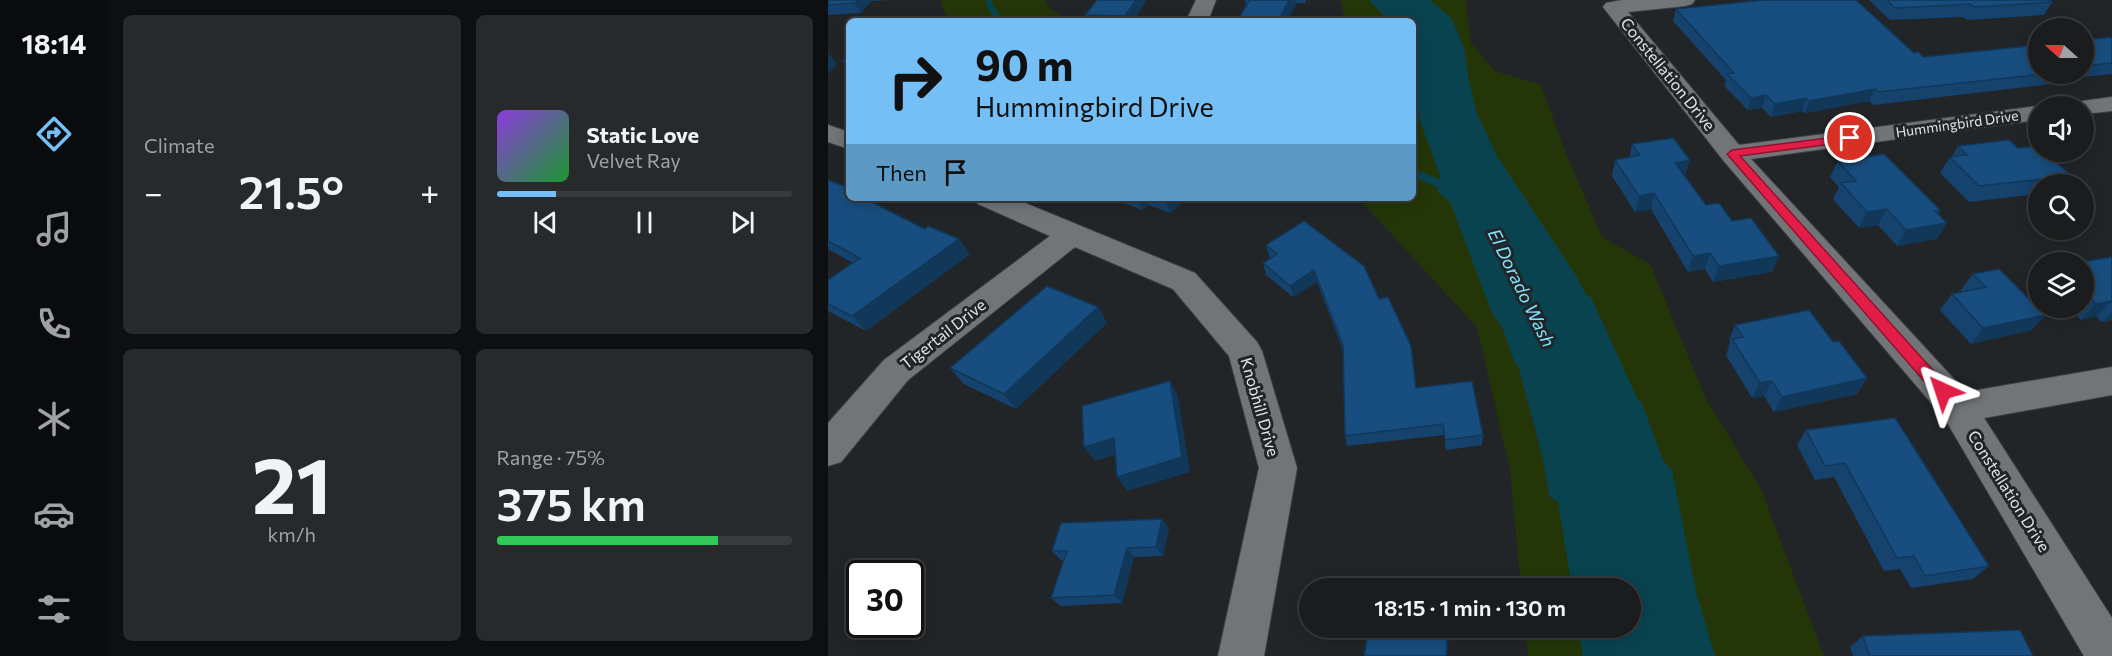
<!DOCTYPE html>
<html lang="en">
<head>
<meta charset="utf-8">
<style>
	:root { --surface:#1a1c1e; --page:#27292b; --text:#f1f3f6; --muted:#9fa1a4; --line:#383a3c; --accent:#74c0f6 }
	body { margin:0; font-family:Commissioner,sans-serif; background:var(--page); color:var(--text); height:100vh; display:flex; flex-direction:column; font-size:22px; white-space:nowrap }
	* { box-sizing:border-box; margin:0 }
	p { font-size:20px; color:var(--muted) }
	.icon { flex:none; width:33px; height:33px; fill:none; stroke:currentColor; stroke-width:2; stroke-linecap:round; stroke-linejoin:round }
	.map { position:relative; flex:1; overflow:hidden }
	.panel { display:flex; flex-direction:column; gap:15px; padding:15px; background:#0e0f10; width:720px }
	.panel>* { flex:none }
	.banner { position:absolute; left:18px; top:18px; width:570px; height:183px; border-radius:9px; box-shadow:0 3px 15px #0003,0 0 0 2px var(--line); background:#74c0f6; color:#111; overflow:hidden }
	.needle { width:39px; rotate:291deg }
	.fabs { position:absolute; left:1200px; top:18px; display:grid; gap:12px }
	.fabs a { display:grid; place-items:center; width:66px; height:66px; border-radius:50%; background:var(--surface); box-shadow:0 3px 15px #0003,0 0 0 2px var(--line); font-size:30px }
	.speed { position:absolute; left:18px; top:560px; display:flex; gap:12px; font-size:30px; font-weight:700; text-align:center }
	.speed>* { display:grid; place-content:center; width:78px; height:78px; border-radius:50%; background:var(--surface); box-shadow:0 3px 15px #0003,0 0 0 2px var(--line); line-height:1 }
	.speed .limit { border:3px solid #111; border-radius:9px; background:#fff; color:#111 }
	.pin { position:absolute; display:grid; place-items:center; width:51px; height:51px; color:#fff; margin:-26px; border:3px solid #fff; border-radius:50%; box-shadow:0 2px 6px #0007 }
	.me { position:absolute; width:66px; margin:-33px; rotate:318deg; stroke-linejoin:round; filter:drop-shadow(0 0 4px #0008) }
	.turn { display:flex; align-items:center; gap:21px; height:126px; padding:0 30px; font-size:27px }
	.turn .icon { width:78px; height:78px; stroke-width:2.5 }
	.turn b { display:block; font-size:42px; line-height:51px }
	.then { display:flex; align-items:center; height:57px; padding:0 30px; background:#0003; gap:12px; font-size:22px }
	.big { font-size:45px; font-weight:600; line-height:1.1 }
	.panel .card { flex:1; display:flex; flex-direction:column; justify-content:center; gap:9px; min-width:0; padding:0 21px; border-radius:9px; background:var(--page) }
	.panel .dial { align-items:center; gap:0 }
	.dial b { font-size:78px; line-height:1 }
	.song { display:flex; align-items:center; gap:18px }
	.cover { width:72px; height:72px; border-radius:9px; background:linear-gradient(135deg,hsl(270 70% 55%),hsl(130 70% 35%)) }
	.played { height:6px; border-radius:3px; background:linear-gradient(90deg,var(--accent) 20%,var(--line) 20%) }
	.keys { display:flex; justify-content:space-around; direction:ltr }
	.heat { display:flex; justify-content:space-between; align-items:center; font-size:33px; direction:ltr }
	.charge { height:9px; border-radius:4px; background:linear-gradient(90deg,#34c759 75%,var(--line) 0) }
	.panel .tiles { flex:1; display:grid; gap:15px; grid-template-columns:repeat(2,1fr) }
	.trip { position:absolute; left:471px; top:578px; width:342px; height:60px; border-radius:30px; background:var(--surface); box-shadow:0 3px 15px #0003,0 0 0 2px var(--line); font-weight:600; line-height:60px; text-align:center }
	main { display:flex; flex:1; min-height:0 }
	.tab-bar { display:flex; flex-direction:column; width:108px; justify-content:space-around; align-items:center; background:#0a0b0c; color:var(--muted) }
	.tab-bar .icon { width:42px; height:42px }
	.tab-bar .current { color:var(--accent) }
	.tab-bar b { font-size:27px; color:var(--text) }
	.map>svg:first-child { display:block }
	.green { fill:#243608 }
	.water { fill:#0a4350 }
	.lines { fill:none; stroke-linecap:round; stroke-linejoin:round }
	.stream-far1 { stroke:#0a4350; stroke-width:6 }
	.stream { stroke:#0a4350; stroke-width:8 }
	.minor-casing { stroke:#3f4144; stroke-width:2 }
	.minor { fill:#727578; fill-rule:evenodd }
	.wall { fill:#15436d }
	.shaded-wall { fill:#113759 }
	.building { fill:#184e7f; stroke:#113759; stroke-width:1.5 }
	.route { fill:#e11d48; stroke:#92132f; stroke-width:1.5 }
	.labels { text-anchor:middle; stroke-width:6; stroke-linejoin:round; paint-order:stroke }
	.far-street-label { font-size:14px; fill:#e2e4e6; stroke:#222528 }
	.street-label { font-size:16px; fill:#e2e4e6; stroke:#222528 }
	.water-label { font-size:18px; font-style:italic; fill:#7de3ff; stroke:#222528 }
</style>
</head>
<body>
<main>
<nav class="tab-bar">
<b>18:14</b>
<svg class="icon current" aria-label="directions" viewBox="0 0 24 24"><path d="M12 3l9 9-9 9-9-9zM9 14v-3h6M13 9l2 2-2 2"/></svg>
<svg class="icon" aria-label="music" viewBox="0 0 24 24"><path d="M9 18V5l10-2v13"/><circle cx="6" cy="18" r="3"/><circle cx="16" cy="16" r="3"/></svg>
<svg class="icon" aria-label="phone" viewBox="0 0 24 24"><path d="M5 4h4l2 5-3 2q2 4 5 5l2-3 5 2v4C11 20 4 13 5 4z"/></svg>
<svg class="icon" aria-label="climate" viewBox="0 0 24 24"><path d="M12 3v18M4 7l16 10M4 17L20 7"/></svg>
<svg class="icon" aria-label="car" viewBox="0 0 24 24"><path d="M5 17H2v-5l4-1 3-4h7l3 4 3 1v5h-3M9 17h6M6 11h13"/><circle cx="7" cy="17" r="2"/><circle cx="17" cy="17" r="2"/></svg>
<svg class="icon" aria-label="filters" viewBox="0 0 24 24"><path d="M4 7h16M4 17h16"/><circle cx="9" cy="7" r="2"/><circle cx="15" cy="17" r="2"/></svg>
</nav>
<section class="panel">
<div class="tiles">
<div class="card"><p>Climate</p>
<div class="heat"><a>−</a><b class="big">21.5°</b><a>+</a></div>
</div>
<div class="card">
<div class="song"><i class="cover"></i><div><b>Static Love</b><p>Velvet Ray</p></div></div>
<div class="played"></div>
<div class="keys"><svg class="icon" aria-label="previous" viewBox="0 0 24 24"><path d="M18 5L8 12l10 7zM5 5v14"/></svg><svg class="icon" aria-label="pause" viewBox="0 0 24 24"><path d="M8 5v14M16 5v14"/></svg><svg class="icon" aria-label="next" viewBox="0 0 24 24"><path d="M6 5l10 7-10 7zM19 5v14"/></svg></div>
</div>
<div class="card dial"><b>21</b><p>km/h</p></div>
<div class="card"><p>Range · 75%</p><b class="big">375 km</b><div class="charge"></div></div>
</div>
</section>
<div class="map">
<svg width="1284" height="656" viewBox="0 0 1284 656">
	<rect width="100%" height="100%" fill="#222528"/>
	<g class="green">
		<polygon points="113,0 217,0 222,9 243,21 121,21 114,7"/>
		<polygon points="512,0 638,0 643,43 667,71 713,85 739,156 774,237 822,264 878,399 933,489 996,656 700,656 697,627 802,627 802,588 693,588 682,470 649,327 530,198 585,198 585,21 518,21"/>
	</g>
	<polygon class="water" points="541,0 602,0 624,19 636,48 641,81 649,114 669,156 749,277 758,295 763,297 810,400 813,401 836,462 844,470 868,591 887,656 755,656 750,627 802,627 802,588 744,588 730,502 721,496 715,459 690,365 687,364 674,327 664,313 622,202 609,191 612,176 591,118 585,94 585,21 561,21"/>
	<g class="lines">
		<polyline class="stream-far1" points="161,0 162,6 172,21"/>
		<polyline class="stream" points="585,173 622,188"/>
		<g class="minor-casing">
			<g id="minor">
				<polygon points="368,0 388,0 380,21 358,21"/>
				<polygon points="867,0 864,4 857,6 800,12 911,145 1210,106 1214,106 1210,106 1210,120 923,159 1138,392 1284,367 1284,395 1156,418 1284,618 1284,656 1256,656 1117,419 895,160 775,7 778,3 794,0"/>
				<polygon points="1284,97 1284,111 1256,114 1256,106 1244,106 1247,102"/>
				<polygon points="0,125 21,132 21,149 0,142"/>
				<polygon points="146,198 185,198 367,273 429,342 434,351 469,468 436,656 390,656 431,468 401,356 345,289 247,247 80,380 13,462 0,466 0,423 56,360 222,236 150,204"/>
			</g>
		</g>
		<use href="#minor" class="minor"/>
	</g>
	<g class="wall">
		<polygon points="0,0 64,0 43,1 33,13 0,15"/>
		<polygon points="269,0 318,0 318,1 305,21 260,21 257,15"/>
		<polygon points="417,0 478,0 477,3 469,3 459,21 409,21 418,7"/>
		<polygon points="1041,0 1221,0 1224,2 1216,15 1139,20 1135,17 1062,20"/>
		<polygon points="848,9 1086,53 1095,57 1210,74 1256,74 1256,40 1284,37 1284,74 1225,80 1222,84 1045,105 1041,101 977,113 974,111 943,117 934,108 920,110 896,86 898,80 845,21"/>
		<polygon points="21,55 21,70 14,61"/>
		<polygon points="804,144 857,176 878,205 904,221 951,256 944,272 885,282 877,269 860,272 823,209 807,212 784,176 787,160 802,157"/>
		<polygon points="1130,146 1190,148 1244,176 1237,184 1210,184 1210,194 1141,202 1112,173 1122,157 1124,157"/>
		<polygon points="1010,161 1112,210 1110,214 1119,223 1109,239 1069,246 1050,225 1031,228 1005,199 1011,187 1002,177"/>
		<polygon points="0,180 21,198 142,254 38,331 0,311 0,280 25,263 0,249"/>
		<polygon points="283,198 360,198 342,213 321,205 314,210"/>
		<polygon points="476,221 588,388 655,435 654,445 618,450 616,435 519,446 517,436 515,350 489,282 465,297 438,275 435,263 443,258 441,256 438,245"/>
		<polygon points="1284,257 1284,320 1274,322 1268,316 1253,320 1241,308 1256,308 1256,262"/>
		<polygon points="1145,274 1204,330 1143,344 1112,310 1124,294 1135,292 1133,290"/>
		<polygon points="270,307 279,323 188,409 136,384 122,368"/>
		<polygon points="907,325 1005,342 1039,378 1029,394 946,412 936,396 924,398 898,355 902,343 901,340"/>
		<polygon points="978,430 1161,566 1145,579 1083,588 1072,569 1056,571 1006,477 987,480 969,445"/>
		<polygon points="334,519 341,528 335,556 306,557 294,603 233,606 223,598 236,560 233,560 224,551"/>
		<polygon points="1035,636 1205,656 1025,656 1022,647"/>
	</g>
	<g class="shaded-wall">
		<polygon points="30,0 43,0 43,1 33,13 27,3"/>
		<polygon points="308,0 318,0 318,1 305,21 299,21 297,16"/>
		<polygon points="461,0 468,0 469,3 459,21 450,21"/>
		<polygon points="1,54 9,64 0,74 0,55"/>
		<polygon points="1047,89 1041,101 977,113 981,101"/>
		<polygon points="938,95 934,108 920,110 923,98"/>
		<polygon points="978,98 974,111 943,117 947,104"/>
		<polygon points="862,160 857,176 847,163"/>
		<polygon points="826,193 823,209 807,212 811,196"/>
		<polygon points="310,198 318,198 321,205 314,210 309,199"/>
		<polygon points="342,198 360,198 342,213 337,201"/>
		<polygon points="1059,209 1050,225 1031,228 1039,212"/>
		<polygon points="1119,223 1109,239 1069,246 1078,230"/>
		<polygon points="131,239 142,254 38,331 24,316"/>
		<polygon points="882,253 877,269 860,272 865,256"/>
		<polygon points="951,256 944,272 885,282 891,266"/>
		<polygon points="486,270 489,282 465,297 462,286"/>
		<polygon points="1284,301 1268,316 1253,320 1268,304"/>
		<polygon points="270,307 279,323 188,409 176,394"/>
		<polygon points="1284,312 1284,320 1274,322"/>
		<polygon points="1218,315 1204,330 1143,344 1155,328"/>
		<polygon points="1039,378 1029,394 946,412 954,397"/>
		<polygon points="342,381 350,396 362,472 299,491 289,477"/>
		<polygon points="944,381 936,396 924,398 932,383"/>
		<polygon points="286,438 296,452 267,461 256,447"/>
		<polygon points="334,519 341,528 335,556 328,547"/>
		<polygon points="299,548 306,557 294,603 286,595"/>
		<polygon points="620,627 622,627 619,656 618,656"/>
	</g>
	<g class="building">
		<polygon points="0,0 30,0 27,3 0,5"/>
		<polygon points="269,0 308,0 297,16 257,15"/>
		<polygon points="422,0 461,0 450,21 409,21"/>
		<polygon points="936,0 1028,0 1086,53 1091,52 1095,57 1210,45 1210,74 1216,74 1051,92 1047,89 981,101 978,98 947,104 938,95 923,98 899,74 906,73 848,9"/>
		<polygon points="1059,0 1221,0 1224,2 1146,7 1142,4 1067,8"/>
		<polygon points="1284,37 1284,63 1256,66 1256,40"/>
		<polygon points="21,55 21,61 14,61"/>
		<polygon points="845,138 862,160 847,163 878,205 891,203 904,221 923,218 951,256 891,266 882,253 865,256 826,193 811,196 787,160 812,155 804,144"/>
		<polygon points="1181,140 1190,148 1210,146 1210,152 1216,152 1244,176 1151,186 1122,157 1139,155 1130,146"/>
		<polygon points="1056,154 1112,210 1107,211 1119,223 1078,230 1059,209 1039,212 1013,183 1028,181 1010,161"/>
		<polygon points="0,180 21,188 20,190 21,190 21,198 36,198 97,229 100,226 131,239 24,316 0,304 0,280 32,258 0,241"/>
		<polygon points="328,198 342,198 337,201"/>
		<polygon points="476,221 536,266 551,299 560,297 583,346 588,388 644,381 655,435 617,440 615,424 517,436 515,345 486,270 462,286 435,263 449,254 438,245"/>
		<polygon points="1284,257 1284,301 1268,304 1256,292 1256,262 1253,262"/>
		<polygon points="1171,269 1210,308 1218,315 1155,328 1124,294 1158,287 1145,274"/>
		<polygon points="219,286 270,307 176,394 122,368"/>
		<polygon points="981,310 1005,342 1011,341 1039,378 954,397 944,381 932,383 904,339 915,337 907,325"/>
		<polygon points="342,381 354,457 289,477 286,438 256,447 254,406"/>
		<polygon points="1067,418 1161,566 1097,576 1086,556 1069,558 1017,463 997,466 978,430"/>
		<polygon points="334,519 328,547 299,548 286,595 223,598 239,551 224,551 233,523"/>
		<polygon points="541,627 620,627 618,656 536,656"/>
		<polygon points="1192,630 1205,656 1042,656 1035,636"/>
	</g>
	<polygon class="route" points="1022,135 1026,136 1026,141 912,156 1120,387 1122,391 1120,396 1109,396 899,154 904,150"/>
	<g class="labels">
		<g class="far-street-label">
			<text transform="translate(1129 124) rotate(-8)" y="5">Hummingbird Drive</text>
		</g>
		<g class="street-label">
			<text transform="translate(840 74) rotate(51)" y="6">Constellation Drive</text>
			<text transform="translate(115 334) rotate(-38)" y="6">Tigertail Drive</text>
			<text transform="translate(432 407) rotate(74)" y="6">Knobhill Drive</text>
			<text transform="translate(1181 491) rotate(58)" y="6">Constellation Drive</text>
		</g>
		<g class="water-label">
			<text transform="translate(693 288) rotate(64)" y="6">El Dorado Wash</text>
		</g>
	</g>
</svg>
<div class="fabs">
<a><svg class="needle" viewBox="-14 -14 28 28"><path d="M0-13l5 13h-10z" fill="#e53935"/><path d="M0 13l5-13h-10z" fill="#9fa1a4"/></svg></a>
<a><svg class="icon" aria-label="sound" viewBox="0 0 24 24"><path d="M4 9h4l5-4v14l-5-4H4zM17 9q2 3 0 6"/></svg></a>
<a><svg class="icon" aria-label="search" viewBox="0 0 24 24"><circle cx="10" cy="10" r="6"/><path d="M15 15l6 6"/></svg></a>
<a><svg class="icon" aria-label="layers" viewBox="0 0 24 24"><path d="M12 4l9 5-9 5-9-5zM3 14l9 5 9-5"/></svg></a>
</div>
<div class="speed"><div class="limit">30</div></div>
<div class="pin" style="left:1022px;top:138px;background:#d93025"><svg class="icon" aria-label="arrive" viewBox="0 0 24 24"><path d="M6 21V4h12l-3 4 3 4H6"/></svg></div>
<svg class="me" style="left:1115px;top:391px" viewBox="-20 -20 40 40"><path d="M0-17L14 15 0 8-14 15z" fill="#e11d48" stroke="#fff" stroke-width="4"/></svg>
<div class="trip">18:15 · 1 min · 130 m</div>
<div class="banner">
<div class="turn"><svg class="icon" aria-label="right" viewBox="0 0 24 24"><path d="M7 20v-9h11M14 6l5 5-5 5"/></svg><div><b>90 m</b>Hummingbird Drive</div></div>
<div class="then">Then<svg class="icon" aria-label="arrive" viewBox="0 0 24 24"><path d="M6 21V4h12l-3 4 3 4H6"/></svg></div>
</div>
</div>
</main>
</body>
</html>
